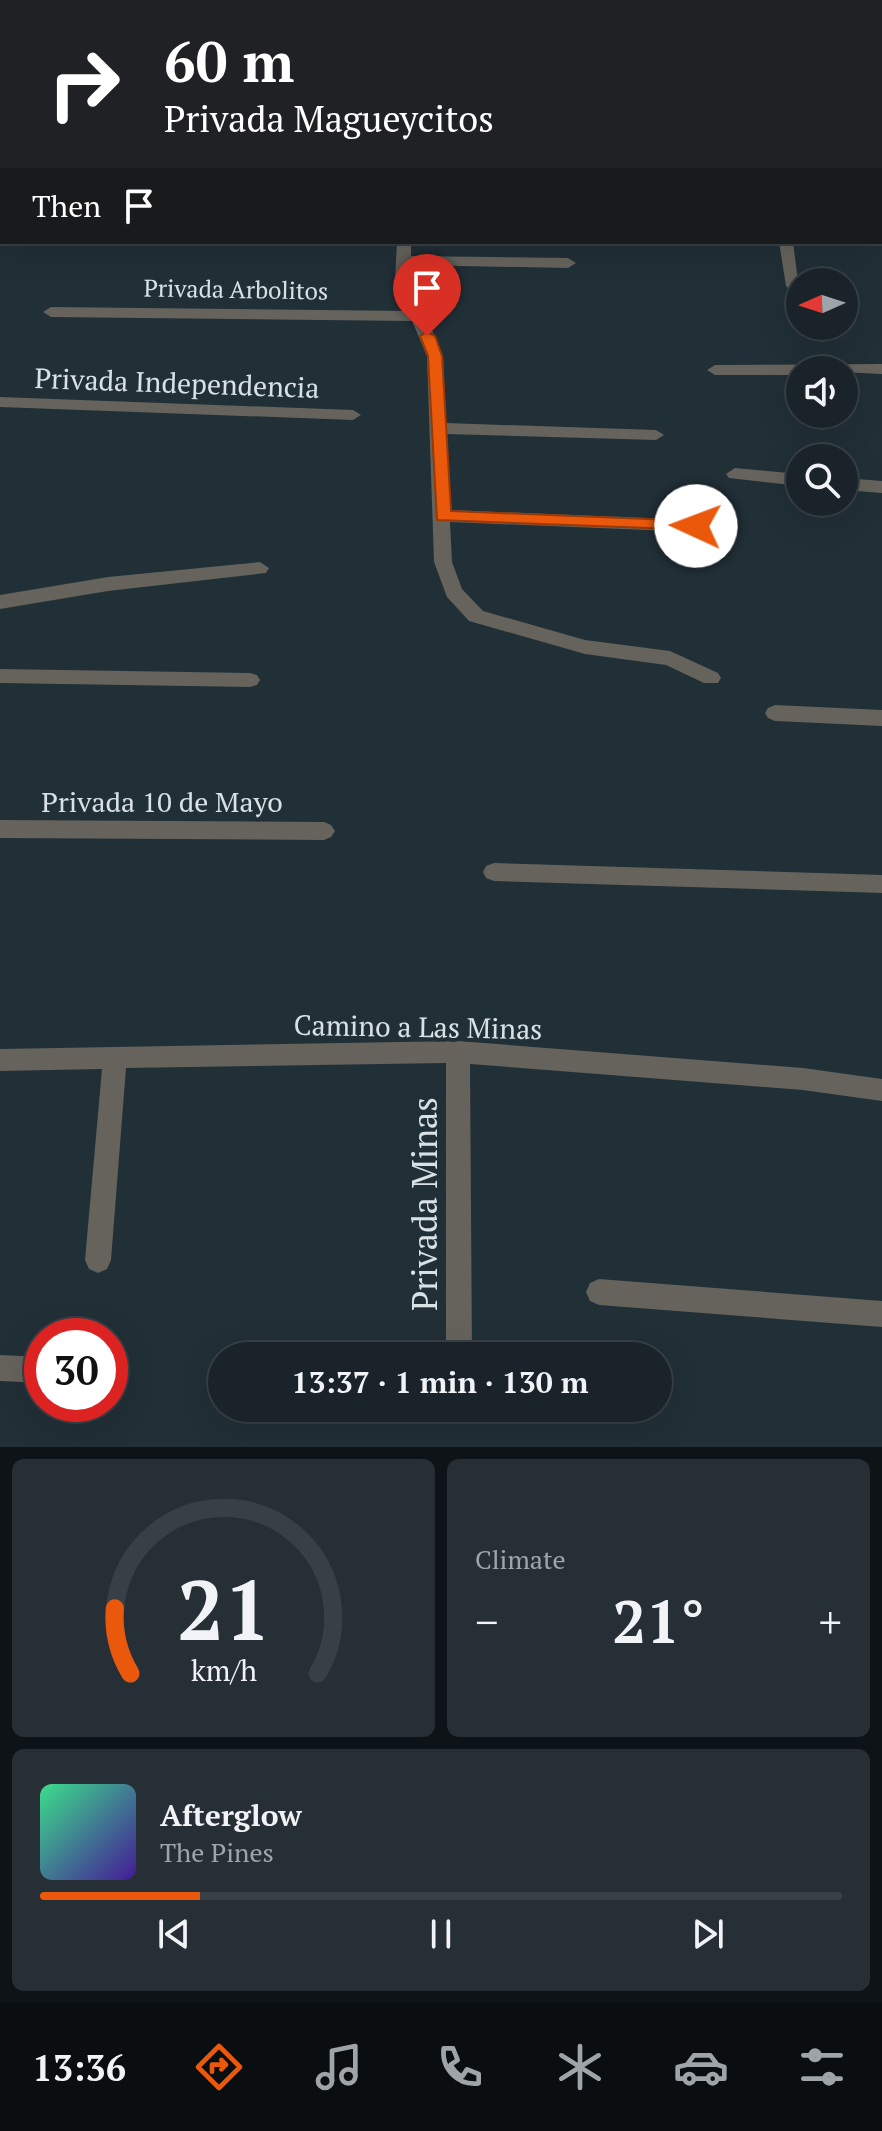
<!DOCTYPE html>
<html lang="en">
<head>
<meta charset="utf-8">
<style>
	:root { --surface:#192329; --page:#262f35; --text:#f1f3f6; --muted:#9fa4a8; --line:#374046; --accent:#ea580c }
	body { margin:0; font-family:"PT Serif",serif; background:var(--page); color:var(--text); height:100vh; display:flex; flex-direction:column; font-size:30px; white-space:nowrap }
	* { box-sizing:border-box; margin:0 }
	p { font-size:26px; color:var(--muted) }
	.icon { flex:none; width:44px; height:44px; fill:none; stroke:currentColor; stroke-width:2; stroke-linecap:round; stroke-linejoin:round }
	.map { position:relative; height:1447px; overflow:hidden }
	.sheet { display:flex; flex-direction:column; gap:12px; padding:12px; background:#0e1317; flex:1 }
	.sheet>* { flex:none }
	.top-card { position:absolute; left:0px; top:0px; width:882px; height:244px; box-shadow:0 8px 32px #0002,0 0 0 2px var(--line); background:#202124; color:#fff; overflow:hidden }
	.needle { width:52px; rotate:267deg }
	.buttons { position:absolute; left:786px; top:268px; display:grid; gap:16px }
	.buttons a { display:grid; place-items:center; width:72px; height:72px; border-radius:50%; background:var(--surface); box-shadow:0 8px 32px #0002,0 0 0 2px var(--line); font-size:40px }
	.speed { position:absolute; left:24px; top:1318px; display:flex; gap:16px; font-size:40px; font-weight:700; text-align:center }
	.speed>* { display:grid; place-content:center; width:104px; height:104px; border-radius:50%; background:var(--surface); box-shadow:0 8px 32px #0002,0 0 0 2px var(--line); line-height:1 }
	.speed .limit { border:12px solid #d22; background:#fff; color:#111 }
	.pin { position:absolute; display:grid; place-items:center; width:68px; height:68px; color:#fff; margin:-82px -34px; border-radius:50% 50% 50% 0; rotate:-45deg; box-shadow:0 0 8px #0007 }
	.pin .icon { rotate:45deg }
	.me { position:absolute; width:88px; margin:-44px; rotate:272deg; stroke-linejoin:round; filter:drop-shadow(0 0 6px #0008) }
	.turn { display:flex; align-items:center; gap:28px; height:168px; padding:0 32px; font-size:36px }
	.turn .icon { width:104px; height:104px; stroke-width:2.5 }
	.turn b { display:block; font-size:56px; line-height:68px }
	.then { display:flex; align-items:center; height:76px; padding:0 32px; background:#0003; gap:16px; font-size:30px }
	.big { font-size:60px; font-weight:600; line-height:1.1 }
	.sheet .tile { flex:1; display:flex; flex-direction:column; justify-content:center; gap:12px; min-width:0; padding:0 28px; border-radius:12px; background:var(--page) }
	.sheet .dial { align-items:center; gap:0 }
	.dial svg { height:208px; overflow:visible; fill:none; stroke:var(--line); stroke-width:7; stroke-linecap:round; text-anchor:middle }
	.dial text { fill:var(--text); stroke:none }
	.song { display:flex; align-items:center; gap:24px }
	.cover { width:96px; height:96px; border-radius:12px; background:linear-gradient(135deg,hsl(150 70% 55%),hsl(260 70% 35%)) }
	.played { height:8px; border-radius:4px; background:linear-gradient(90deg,var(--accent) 20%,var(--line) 20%) }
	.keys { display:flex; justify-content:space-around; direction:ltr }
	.heat { display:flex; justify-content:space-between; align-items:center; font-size:44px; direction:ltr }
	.sheet .tiles { flex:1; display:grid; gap:12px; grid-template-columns:1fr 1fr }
	.tile:last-child { grid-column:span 2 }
	.trip { position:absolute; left:208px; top:1342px; width:464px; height:80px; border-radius:40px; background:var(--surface); box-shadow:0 8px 32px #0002,0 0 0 2px var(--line); font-weight:600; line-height:80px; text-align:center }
	.tab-bar { display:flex; height:128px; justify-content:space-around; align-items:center; background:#0a0e10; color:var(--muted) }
	.tab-bar .icon { width:56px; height:56px }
	.tab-bar .on { color:var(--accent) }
	.tab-bar b { font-size:36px; color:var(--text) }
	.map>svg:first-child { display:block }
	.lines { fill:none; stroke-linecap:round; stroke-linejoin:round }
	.service { fill:#65635c; fill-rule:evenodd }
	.minor { fill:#65635c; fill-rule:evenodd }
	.secondary { fill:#848176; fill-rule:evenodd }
	.route { fill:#ea580c; stroke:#983908; stroke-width:2 }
	.labels { text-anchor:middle; stroke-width:8; stroke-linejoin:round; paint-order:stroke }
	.far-street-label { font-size:24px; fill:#d8e1e6; stroke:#212f37 }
	.street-label { font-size:28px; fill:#d8e1e6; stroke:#212f37 }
	.near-street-label { font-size:34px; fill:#d8e1e6; stroke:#212f37 }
</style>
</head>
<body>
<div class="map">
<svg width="882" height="1447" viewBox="0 0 882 1447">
	<rect width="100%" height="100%" fill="#212f37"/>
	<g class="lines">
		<polygon class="service" points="779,242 793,242 799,289 789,289 786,286"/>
		<g class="minor">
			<polygon points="397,242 411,242 411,256 568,258 576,263 568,268 411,265 411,281 443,356 446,423 656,430 664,435 656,440 446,434 450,510 696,520 705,526 696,532 450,522 452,562 462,589 483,611 585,640 670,651 718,673 721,678 718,683 704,683 666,665 585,654 469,621 447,597 434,562 427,356 412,321 51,317 43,312 51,307 408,311 395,281"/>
			<polygon points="882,364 882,374 800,370 800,375 715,375 707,370 715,365"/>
			<polygon points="0,397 353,410 361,415 353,420 0,407"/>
			<polygon points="735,468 800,474 800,486 729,478 726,474"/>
			<polygon points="844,478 882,481 882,493 844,490"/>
			<polygon points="260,562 269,568 266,573 108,591 0,609 0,595 108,577"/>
			<polygon points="0,669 250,673 257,675 260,680 257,685 250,687 0,683"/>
			<polygon points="775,705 882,710 882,726 775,721 768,718 765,713 768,708"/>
			<polygon points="0,820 324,822 331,825 335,831 331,837 324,840 0,838"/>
			<polygon points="494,863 882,875 882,893 494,881 486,878 483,872 486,866"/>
			<polygon points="458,1041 803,1068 882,1079 882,1101 803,1090 470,1064 472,1356 446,1356 446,1063 126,1068 111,1260 107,1269 98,1273 89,1269 85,1260 102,1069 0,1071 0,1049"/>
			<polygon points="599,1279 882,1301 882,1327 599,1305 590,1301 586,1292 590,1283"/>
			<polygon points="0,1355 42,1357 42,1383 0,1381"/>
		</g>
		<g class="secondary">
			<polygon points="823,0 835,0 836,2 824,2"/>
			<rect x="880" y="127" width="2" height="8"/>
			<rect x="0" y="131" width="2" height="8"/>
		</g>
	</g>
	<polygon class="route" points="427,332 435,336 442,356 451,511 696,521 704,526 702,530 437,520 428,356 420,336"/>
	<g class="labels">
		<g class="far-street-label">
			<text transform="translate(236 290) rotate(1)" y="8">Privada Arbolitos</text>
		</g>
		<g class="street-label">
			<text transform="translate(177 383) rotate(2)" y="10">Privada Independencia</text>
			<text x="162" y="812">Privada 10 de Mayo</text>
			<text transform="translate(418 1027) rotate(1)" y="10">Camino a Las Minas</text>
		</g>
		<g class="near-street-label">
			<text transform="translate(425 1204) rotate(-90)" y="12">Privada Minas</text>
		</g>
	</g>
</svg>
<div class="buttons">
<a><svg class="needle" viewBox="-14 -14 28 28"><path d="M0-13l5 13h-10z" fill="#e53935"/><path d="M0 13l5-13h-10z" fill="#9fa4a8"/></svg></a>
<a><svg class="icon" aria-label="sound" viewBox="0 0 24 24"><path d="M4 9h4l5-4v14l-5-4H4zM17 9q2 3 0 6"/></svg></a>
<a><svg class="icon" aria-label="search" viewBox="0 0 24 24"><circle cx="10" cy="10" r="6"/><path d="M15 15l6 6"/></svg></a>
</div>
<div class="speed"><div class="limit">30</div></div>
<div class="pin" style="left:427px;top:336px;background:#d93025"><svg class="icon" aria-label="arrive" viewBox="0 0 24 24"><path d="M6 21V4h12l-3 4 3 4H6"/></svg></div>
<svg class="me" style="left:696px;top:526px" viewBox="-20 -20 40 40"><circle r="19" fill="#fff"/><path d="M0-13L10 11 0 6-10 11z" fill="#ea580c"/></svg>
<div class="trip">13:37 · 1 min · 130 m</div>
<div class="top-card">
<div class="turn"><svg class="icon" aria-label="right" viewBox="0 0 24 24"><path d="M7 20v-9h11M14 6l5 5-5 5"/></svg><div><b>60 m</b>Privada Magueycitos</div></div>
<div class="then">Then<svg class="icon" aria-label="arrive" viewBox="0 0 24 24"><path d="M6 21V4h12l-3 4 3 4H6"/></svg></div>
</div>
</div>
<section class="sheet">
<div class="tiles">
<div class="tile dial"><svg viewBox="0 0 100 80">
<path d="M14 69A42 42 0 1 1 86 69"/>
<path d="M14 69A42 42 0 0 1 8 44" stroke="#ea580c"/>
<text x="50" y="56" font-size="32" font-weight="700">21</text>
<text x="50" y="72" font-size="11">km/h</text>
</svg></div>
<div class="tile"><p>Climate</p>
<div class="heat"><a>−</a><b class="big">21°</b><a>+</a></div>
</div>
<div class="tile">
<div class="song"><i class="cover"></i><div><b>Afterglow</b><p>The Pines</p></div></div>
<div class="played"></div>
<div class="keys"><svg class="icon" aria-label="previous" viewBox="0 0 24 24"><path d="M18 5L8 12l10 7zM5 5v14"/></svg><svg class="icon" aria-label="pause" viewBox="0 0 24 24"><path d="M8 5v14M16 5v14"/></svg><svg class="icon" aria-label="next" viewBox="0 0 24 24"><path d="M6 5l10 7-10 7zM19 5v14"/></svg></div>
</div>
</div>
</section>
<nav class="tab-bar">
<b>13:36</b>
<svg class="icon on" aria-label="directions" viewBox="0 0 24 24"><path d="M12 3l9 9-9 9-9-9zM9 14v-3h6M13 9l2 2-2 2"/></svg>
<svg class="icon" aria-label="music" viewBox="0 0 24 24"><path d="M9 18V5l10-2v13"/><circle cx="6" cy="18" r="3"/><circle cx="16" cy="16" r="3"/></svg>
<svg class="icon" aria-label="phone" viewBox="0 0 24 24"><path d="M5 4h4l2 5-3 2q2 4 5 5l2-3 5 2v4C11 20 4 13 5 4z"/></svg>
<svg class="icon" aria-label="climate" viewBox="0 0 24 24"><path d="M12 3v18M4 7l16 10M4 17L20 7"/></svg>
<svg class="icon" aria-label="car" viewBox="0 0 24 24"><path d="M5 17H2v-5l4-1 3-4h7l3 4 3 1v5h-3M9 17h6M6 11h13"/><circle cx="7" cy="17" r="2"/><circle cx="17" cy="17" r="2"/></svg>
<svg class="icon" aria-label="filters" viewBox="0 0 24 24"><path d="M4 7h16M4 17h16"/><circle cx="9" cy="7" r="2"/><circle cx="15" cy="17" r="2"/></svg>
</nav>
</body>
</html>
